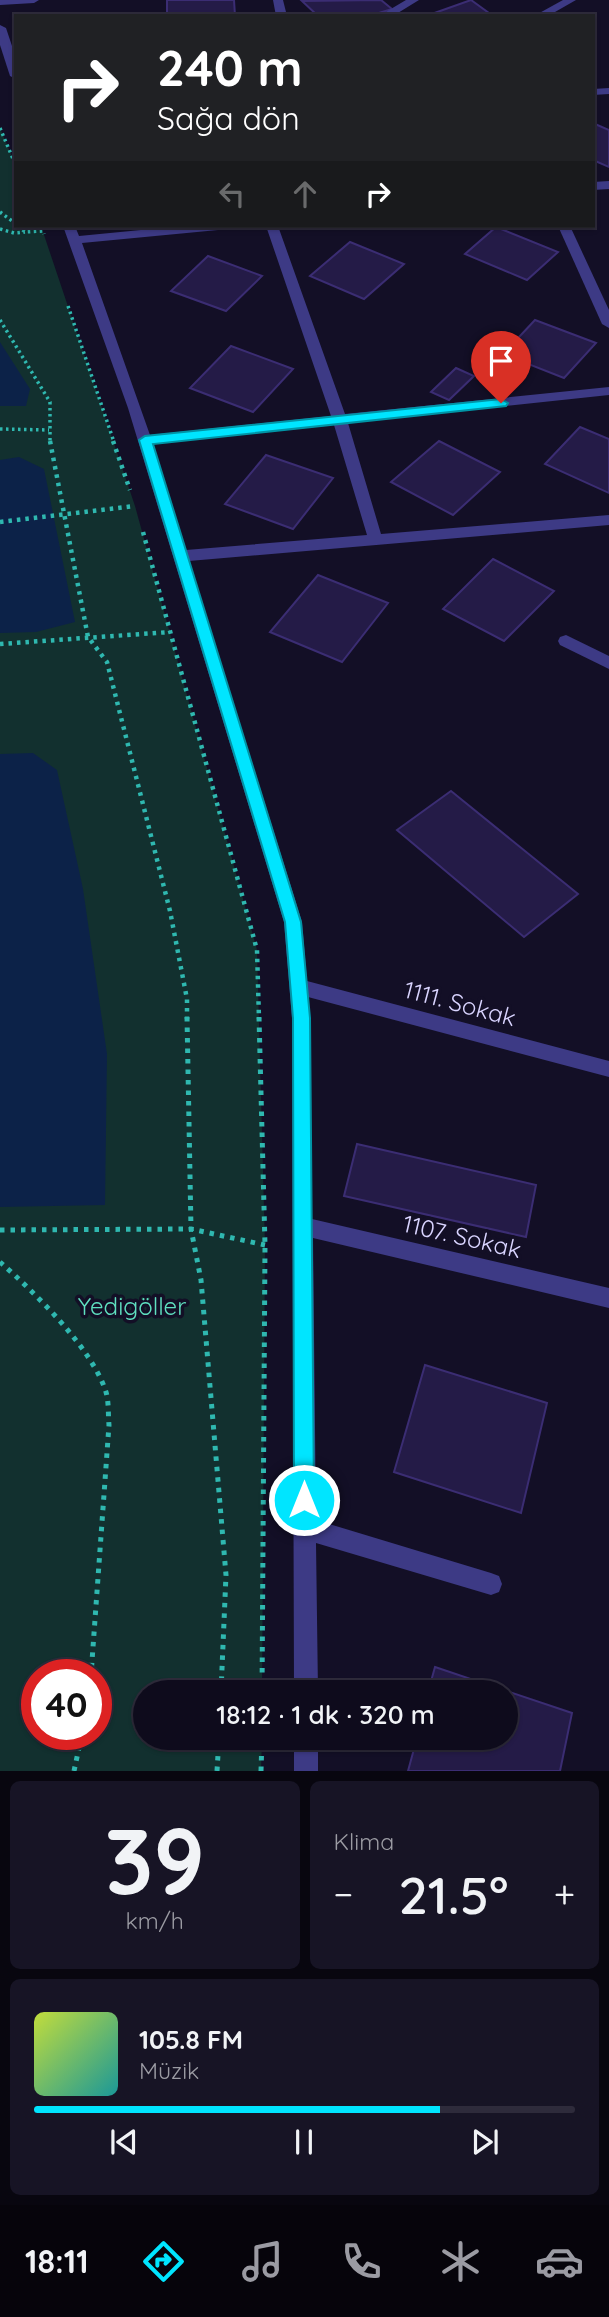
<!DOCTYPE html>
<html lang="tr">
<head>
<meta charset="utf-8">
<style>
	:root { --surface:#0e0b1c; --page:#171425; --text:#f1f3f6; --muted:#9b9ba3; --line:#2e2b3b; --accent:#00e5ff }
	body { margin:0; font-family:Quicksand,sans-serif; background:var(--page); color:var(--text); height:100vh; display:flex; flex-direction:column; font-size:26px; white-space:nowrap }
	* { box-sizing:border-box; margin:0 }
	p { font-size:23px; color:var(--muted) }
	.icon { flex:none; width:38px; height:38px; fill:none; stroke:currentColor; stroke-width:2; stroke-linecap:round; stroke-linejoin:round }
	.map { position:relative; height:1771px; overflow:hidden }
	.panel { display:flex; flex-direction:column; gap:10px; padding:10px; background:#08060f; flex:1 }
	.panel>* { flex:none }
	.top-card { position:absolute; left:14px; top:14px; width:581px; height:214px; border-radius:0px; box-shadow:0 2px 5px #0004,0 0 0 2px var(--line); background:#202124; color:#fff; overflow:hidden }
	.speed { position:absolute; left:21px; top:1659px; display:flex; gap:14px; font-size:35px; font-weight:700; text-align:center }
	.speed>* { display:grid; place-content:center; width:91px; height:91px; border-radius:50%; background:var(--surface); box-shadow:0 2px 5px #0004,0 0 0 2px var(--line); line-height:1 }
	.speed .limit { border:10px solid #d22; background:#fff; color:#111 }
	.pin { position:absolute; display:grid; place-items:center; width:60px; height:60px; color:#fff; margin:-72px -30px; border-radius:50% 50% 50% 0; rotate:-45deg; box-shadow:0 0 7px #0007 }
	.pin .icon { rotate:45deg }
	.me { position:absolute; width:77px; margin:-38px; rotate:0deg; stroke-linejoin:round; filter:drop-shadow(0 0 5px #0008) }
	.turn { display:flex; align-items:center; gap:24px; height:147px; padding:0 28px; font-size:32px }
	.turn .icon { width:91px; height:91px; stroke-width:2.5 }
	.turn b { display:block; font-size:49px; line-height:60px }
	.lanes { display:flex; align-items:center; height:66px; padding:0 28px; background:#0003; justify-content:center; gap:35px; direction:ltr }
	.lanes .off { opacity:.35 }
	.big { font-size:52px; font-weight:600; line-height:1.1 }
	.panel .widget { flex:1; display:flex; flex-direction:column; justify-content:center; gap:10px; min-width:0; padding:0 24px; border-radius:10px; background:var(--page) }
	.panel .dial { align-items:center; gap:0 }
	.dial b { font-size:91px; line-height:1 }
	.song { display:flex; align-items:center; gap:21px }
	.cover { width:84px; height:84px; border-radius:10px; background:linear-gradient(135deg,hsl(70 70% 55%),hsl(180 70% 35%)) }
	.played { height:7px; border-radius:4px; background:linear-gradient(90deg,var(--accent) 75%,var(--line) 75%) }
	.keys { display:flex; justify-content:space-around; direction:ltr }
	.heat { display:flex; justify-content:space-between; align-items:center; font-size:38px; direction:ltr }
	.panel .tiles { flex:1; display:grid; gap:10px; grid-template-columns:1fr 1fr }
	.widget:last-child { grid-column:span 2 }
	.trip { position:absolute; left:133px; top:1680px; width:385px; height:70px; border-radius:35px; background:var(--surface); box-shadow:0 2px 5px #0004,0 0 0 2px var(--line); font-weight:600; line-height:70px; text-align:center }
	.menu { display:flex; height:112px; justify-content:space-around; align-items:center; background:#06040b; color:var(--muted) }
	.menu .icon { width:49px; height:49px }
	.menu .selected { color:var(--accent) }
	.menu b { font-size:32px; color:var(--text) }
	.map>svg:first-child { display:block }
	.green { fill:#12302f; fill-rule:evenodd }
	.water { fill:#0c2248 }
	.building { fill:#241b47; stroke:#3b2d73; stroke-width:2 }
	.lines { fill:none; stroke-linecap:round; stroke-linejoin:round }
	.path-far2 { stroke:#2fb8b0; stroke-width:3.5; stroke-dasharray:2.5 3.5; stroke-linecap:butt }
	.path-far1 { stroke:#2fb8b0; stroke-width:4.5; stroke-dasharray:3.5 5; stroke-linecap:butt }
	.path { stroke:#2fb8b0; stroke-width:5; stroke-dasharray:4.5 6; stroke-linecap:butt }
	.minor { fill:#3d3a85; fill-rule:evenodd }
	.path-bridge { stroke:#2fb8b0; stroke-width:4.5; stroke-dasharray:3.5 5; stroke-linecap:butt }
	.route { fill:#00e5ff; stroke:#0095a6; stroke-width:2 }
	.labels { text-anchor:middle; stroke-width:7; stroke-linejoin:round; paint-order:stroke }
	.street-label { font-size:24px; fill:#d9d4ff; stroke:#130f26 }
	.park-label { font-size:24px; fill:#5fe0c0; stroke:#130f26 }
</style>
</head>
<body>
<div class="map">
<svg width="609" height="1771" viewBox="0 0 609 1771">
	<rect width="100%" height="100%" fill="#130f26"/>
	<path class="green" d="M0,128L16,166V226H41L135,506L257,950L265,1245L262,1692H145V1738H262L261,1771H0ZM37,1675H96V1734H37Z"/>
	<g class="water">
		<polygon points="0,342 30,389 26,406 0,406"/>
		<polygon points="19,457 44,469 75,622 36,632 0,633 0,460"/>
		<polygon points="33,753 57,770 83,889 107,1054 105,1205 0,1207 0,754"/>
	</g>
	<g class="building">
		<polygon points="167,0 234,0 235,16 167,16"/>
		<polygon points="381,0 392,9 369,16 318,16 302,1"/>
		<polygon points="471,0 493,16 426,16"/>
		<polygon points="595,124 609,130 609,167 593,160"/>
		<polygon points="496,227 558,252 527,280 465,254"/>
		<polygon points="350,242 404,264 364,299 310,276"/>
		<polygon points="208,256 262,276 226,311 171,291"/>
		<polygon points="535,320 596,343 564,378 503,354"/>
		<polygon points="231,346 293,369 253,412 190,388"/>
		<polygon points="456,368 474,376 449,400 431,392"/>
		<polygon points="580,427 609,439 609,493 545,464"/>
		<polygon points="439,441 500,472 453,515 391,482"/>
		<polygon points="266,455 333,478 293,529 225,504"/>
		<polygon points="493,559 554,591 504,641 443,609"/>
		<polygon points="318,575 388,603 342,662 270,632"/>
		<polygon points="451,791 578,894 524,937 397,830"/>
		<polygon points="357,1144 536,1185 526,1237 344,1196"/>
		<polygon points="425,1365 547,1403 521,1513 394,1472"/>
		<polygon points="435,1667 572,1713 560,1771 408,1771 417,1738 506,1738 506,1692 428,1692"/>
	</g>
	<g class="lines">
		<g class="path-far2">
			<polyline points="0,128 16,166"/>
			<polyline points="0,212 16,224"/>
			<polyline points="18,226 25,232 43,231 44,234"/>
			<polyline points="0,229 14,233 25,232"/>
			<polyline points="68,306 114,442"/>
			<polyline points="0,320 50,402 50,442"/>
			<polyline points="0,429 49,430"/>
		</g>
		<g class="path-far1">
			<polyline points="50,441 88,637 107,662 170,911 187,999 187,1019"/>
			<polyline points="113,441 130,490"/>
			<polyline points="143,532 257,950 259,1019"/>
			<polyline points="0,644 170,632"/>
		</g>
		<g class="path">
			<polyline points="187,1017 191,1229 201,1280 226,1575 221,1692"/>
			<polyline points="259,1017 265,1245 262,1692"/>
			<polyline points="0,1230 191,1229 265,1245"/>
			<path d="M0,1262C35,1293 92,1348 106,1392C109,1402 108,1415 109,1425L91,1675"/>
			<polyline points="74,1771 82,1734"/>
			<polyline points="217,1771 219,1738"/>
			<polyline points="261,1771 262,1738"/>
		</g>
		<g class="minor">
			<polygon points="0,0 39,0 34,3 0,5"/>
			<polygon points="273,0 283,0 287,16 276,16"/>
			<polygon points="406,0 419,0 393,16 379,16"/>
			<polygon points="563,0 576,0 548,16 534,16"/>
			<polygon points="0,25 6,28 16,58 16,79 10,76 0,45"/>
			<polygon points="609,88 609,94 593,95 593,89"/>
			<polygon points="609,181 609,189 593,190 593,182"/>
			<path d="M63,226H75L79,236L182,226H224L218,230L82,243L150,435L331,416L266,226H278L345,414L609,387V395L348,423L381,534L609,515V525L189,561L302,922L307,981L609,1061V1077L308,997L312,1219L609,1288V1308L313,1238L316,1520L491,1573L499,1576L502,1584L499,1592L491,1595L316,1543L318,1692H294L292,1018L284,922L128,408ZM334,425L367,535L186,550L153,444Z"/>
			<polygon points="558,226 570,226 609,310 609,328 602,324"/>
			<polygon points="566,635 609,656 609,669 560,645 558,641 560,637"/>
			<rect x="294" y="1738" width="24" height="33"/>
		</g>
		<polyline class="path-bridge" points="0,522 135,506"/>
	</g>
	<polygon class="route" points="501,399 508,403 506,406 153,444 301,922 310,1018 314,1500 311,1507 304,1510 297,1507 294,1500 293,1018 285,922 139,440 145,436"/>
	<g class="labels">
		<g class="street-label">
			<text transform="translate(460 1004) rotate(15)" y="8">1111. Sokak</text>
			<text transform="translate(462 1237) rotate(13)" y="8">1107. Sokak</text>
		</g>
		<g class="park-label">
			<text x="132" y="1315">Yedigöller</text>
		</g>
	</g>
</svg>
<div class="speed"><div class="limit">40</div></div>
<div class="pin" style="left:501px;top:403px;background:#d93025"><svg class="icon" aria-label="arrive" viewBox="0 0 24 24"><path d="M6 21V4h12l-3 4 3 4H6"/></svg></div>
<svg class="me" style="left:304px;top:1500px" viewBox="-20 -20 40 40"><circle r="17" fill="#00e5ff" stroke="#fff" stroke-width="3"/><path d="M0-11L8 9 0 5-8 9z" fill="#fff"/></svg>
<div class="trip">18:12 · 1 dk · 320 m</div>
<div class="top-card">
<div class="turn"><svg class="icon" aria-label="right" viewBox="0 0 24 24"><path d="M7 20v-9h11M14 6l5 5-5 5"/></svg><div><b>240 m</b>Sağa dön</div></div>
<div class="lanes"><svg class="icon off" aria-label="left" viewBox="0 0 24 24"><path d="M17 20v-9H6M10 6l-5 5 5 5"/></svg><svg class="icon off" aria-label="ahead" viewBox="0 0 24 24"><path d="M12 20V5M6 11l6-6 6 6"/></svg><svg class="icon" aria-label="right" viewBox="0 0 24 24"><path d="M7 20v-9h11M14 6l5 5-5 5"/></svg></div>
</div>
</div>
<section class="panel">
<div class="tiles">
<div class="widget dial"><b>39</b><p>km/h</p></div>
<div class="widget"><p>Klima</p>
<div class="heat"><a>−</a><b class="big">21.5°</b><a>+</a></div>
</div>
<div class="widget">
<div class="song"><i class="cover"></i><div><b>105.8 FM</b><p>Müzik</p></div></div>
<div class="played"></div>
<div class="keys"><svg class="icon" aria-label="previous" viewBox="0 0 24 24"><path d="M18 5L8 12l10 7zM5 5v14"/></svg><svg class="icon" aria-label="pause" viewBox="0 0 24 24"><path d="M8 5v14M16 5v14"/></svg><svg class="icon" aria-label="next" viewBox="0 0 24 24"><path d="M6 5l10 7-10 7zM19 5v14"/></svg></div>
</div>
</div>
</section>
<nav class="menu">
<b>18:11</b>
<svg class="icon selected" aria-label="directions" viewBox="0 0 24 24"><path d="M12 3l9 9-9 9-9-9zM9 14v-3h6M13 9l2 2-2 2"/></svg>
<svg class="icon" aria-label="music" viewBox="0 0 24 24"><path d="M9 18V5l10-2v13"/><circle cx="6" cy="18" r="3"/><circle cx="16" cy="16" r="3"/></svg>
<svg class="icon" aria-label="phone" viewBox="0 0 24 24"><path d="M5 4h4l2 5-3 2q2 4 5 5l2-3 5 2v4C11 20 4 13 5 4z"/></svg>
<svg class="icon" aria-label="climate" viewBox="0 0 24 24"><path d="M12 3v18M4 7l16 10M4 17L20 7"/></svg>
<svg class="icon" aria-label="car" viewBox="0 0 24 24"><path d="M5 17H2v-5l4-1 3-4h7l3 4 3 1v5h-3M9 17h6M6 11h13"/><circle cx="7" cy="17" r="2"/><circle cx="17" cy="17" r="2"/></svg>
</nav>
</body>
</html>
